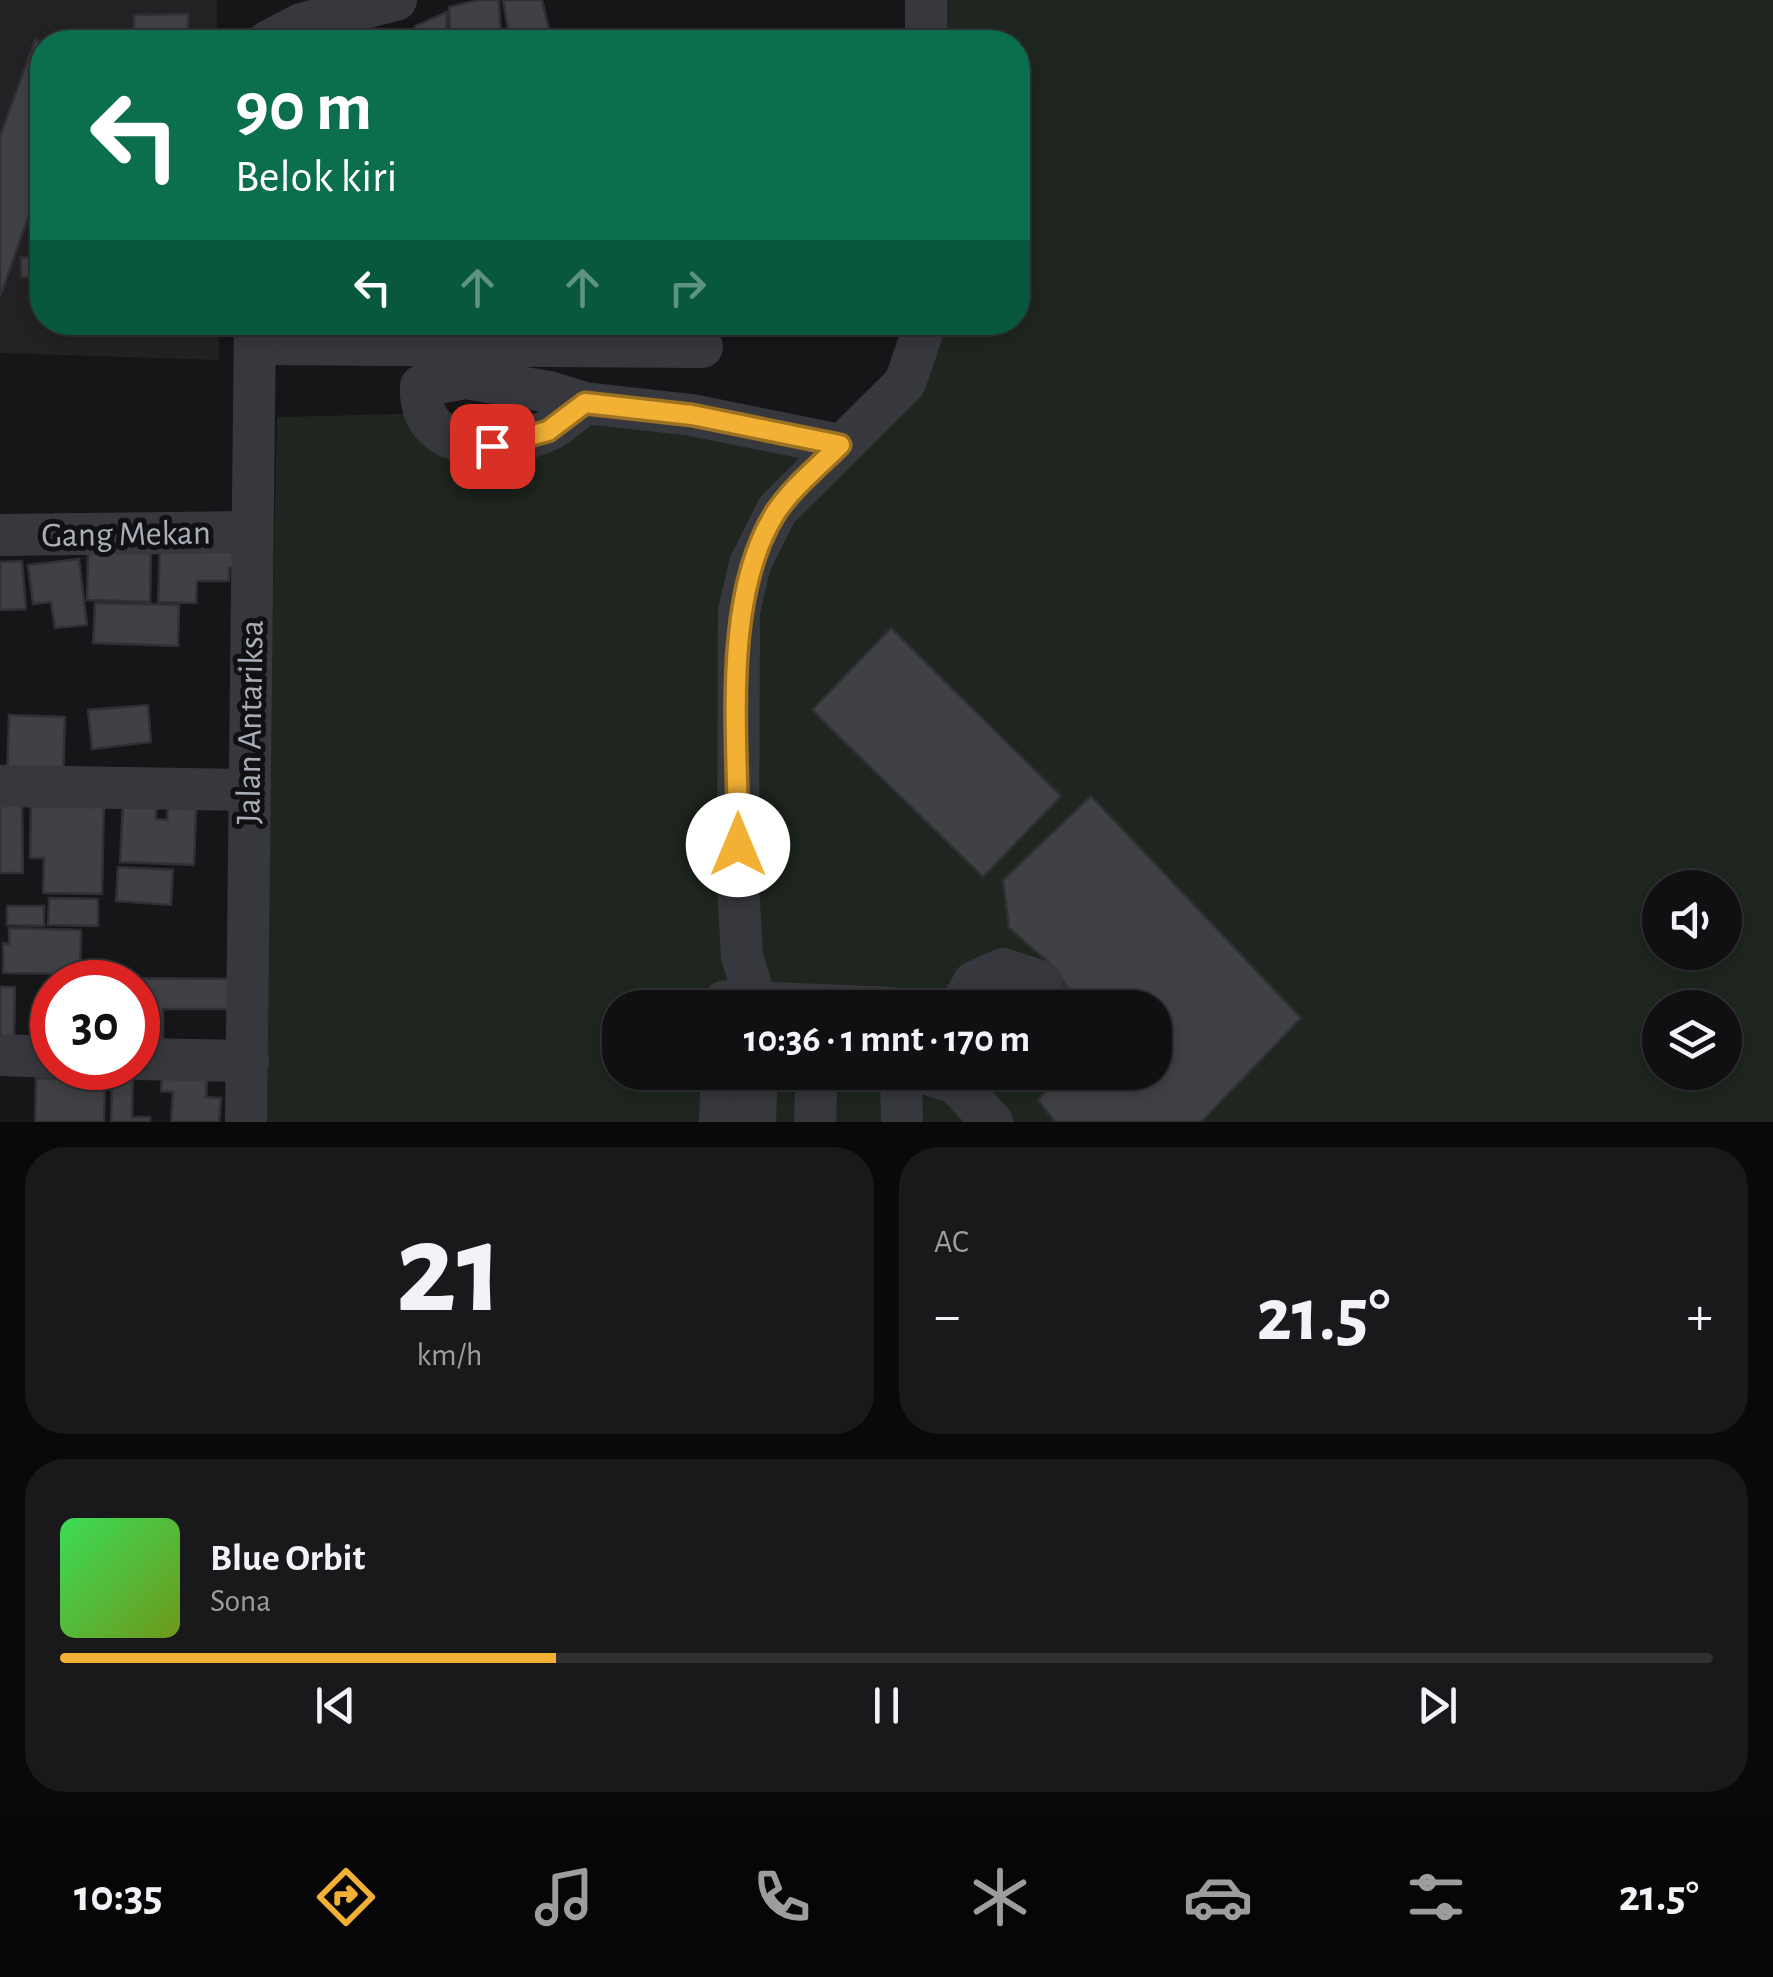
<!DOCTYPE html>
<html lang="id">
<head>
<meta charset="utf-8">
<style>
	:root { --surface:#101012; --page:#19191b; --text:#f1f3f6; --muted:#9c9d9f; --line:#303032; --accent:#f2b134 }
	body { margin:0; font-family:"Alegreya Sans",sans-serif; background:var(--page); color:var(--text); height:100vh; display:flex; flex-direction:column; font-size:38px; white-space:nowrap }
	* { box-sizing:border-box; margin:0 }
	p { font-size:32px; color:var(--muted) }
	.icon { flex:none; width:55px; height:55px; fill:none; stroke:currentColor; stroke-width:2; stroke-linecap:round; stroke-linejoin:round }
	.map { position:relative; height:1122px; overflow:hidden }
	.drawer { display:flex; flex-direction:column; gap:25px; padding:25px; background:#09090a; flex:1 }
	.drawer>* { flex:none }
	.guide { position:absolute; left:30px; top:30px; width:1000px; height:305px; border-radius:40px; box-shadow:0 5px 15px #0003,0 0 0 2px var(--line); background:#0b6e4f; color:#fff; overflow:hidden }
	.fabs { position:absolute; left:1642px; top:870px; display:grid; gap:20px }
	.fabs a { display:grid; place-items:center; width:100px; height:100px; border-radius:50%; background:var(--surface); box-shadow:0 5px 15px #0003,0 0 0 2px var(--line); font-size:50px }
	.speed { position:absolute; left:30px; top:960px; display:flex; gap:20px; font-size:50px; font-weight:700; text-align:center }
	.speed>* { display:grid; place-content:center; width:130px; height:130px; border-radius:50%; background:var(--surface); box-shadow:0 5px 15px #0003,0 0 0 2px var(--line); line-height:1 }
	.speed .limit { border:15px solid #d22; background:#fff; color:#111 }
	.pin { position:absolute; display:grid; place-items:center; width:85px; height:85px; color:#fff; margin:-42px; border-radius:20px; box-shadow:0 5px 15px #0006 }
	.me { position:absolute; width:110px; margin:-55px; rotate:0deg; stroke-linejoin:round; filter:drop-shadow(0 0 8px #0008) }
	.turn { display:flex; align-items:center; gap:35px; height:210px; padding:0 40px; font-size:45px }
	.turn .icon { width:130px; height:130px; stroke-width:2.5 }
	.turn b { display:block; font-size:70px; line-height:85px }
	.lanes { display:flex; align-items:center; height:95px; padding:0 40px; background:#0003; justify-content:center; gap:50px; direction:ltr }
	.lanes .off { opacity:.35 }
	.big { font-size:75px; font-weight:600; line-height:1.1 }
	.drawer .widget { flex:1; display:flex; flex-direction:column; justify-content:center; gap:15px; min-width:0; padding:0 35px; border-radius:40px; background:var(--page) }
	.drawer .dial { align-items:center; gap:0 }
	.dial b { font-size:130px; line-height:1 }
	.song { display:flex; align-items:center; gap:30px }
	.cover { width:120px; height:120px; border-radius:15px; background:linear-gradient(135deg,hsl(130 70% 55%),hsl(80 70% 35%)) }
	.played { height:10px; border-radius:5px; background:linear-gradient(90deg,var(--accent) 30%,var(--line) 30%) }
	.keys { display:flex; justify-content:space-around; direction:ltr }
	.heat { display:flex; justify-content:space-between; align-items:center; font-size:55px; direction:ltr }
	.drawer .tiles { flex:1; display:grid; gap:25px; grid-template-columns:1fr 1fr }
	.widget:last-child { grid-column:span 2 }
	.trip { position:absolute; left:602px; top:990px; width:570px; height:100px; border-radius:40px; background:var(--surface); box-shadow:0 5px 15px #0003,0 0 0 2px var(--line); font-weight:600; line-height:100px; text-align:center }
	.menu { display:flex; height:160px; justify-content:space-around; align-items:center; background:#060607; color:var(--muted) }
	.menu .icon { width:70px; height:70px }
	.menu .selected { color:var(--accent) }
	.menu b { font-size:45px; color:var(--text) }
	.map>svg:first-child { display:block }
	.built { fill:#222225 }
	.green { fill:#1e261f; fill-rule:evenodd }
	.building { fill:#404145; stroke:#303034; stroke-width:2.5 }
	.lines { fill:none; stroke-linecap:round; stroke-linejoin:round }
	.minor-tunnel { stroke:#333438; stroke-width:42; stroke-dasharray:42 21; stroke-linecap:butt }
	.minor { stroke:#37383d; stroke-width:42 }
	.route-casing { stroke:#9d7322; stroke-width:25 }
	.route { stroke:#f2b134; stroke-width:18 }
	.labels { text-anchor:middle; stroke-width:10; stroke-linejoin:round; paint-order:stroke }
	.street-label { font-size:35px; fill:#a8adb8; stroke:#111113 }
</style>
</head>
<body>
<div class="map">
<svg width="1773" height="1122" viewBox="0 0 1773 1122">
	<rect width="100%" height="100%" fill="#161618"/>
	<polygon class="built" points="0,0 217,0 217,42 42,42 42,322 219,323 219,360 0,353"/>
	<path class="green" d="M942,0H1773V1122H261L277,417C402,415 532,405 656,425C684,429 827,458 843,452C913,427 925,388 945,323L1018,322V42H942ZM1660,888H1725V952H1660ZM620,1008H1155V1072H620ZM1660,1008H1725V1072H1660Z"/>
	<g class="building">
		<polygon points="478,0 499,0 501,42 450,42 449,7"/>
		<polygon points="503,0 542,0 552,42 510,42"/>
		<polygon points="447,12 446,42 414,42 415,26"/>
		<polygon points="188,14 188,42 134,42 134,15"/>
		<polygon points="35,40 42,43 42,179 0,297 0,136"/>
		<polygon points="21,257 42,258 42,308 34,308 34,277 21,277"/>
		<polygon points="673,322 717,322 717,333 673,332"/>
		<polygon points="88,546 151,548 150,602 87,600"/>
		<polygon points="160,547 245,548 244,568 229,568 229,581 197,581 196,603 158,602"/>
		<polygon points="79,559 87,625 55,628 51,602 33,604 28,565"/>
		<polygon points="22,561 26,609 0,610 0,562"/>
		<polygon points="95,603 179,605 178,646 93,643"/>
		<polygon points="891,628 1061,796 983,877 812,710"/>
		<polygon points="148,705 151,742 92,749 88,710"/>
		<polygon points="9,715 65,717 63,779 7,778"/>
		<polygon points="1091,796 1301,1018 1201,1122 1055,1122 1038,1100 1062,1072 1155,1072 1155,1008 1026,1008 1021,1002 1053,966 1009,928 1003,880"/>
		<polygon points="31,800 104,802 102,894 43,893 44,858 30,858"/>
		<polygon points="0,802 22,802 23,873 0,873"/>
		<polygon points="123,803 156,805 156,819 167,820 168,808 196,809 194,865 120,862"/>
		<polygon points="118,867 173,870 171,905 116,901"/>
		<polygon points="49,898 98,899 98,926 48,925"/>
		<polygon points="7,906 44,906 44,926 7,925"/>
		<polygon points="9,928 81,930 80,974 3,973 3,943 9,944"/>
		<polygon points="103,978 245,979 245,1009 163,1009 163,1046 138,1045 138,982 103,982"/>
		<polygon points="0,987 15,987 14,1038 0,1038"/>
		<polygon points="163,1062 208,1064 206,1097 221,1098 219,1122 171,1122 173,1092 161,1091"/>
		<polygon points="36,1078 105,1079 104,1122 35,1122"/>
		<polygon points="112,1078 133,1078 132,1117 150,1117 150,1122 111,1122"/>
	</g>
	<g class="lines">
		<polyline class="minor-tunnel" points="1040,981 1057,1008"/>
		<g class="minor">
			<polyline points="926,0 926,42"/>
			<polyline points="267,42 301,24 396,0"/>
			<polyline points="256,344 702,347"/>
			<path d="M585,403C573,412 560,425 547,431C500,452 418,455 421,386L465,378L549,392L585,403L692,415L840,445"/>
			<polyline points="0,535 252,532"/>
			<polyline points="0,786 248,790"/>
			<polyline points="725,1001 892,1008"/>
			<polyline points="758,1008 742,956 738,884 739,611 750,564 777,510 905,383 926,322"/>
			<polyline points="959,1008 974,982 1003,969 1040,981"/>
			<polyline points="0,1055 52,1057"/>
			<polyline points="138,1059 248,1061"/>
			<polyline points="901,1072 902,1122"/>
			<polyline points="920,1072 956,1083 992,1122"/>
			<polyline points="246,1122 255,322"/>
			<polyline points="720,1122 722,1072"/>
			<polyline points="755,1122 757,1072"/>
			<polyline points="815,1122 817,1072"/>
		</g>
	</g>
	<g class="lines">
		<g class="route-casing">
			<path id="route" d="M492,446L548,431L585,403L692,415L840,445C819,466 792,488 776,512C720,599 739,744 738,845"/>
		</g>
		<use href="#route" class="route"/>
	</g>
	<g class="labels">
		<g class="street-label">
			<text transform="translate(126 533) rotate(-1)" y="12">Gang Mekan</text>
			<text transform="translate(249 722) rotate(-89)" y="12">Jalan Antariksa</text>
		</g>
	</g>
</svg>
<div class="fabs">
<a><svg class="icon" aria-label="sound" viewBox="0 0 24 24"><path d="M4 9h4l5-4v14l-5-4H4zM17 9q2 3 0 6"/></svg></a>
<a><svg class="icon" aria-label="layers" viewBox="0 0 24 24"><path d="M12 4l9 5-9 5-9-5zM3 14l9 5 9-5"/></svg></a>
</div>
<div class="speed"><div class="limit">30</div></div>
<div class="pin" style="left:492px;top:446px;background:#d93025"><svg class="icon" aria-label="arrive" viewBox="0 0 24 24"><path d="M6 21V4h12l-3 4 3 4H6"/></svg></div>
<svg class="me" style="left:738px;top:845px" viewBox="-20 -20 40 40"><circle r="19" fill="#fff"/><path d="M0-13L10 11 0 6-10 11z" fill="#f2b134"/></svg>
<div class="trip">10:36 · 1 mnt · 170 m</div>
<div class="guide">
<div class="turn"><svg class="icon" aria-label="left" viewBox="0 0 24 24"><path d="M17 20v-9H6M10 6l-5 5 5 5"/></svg><div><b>90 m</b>Belok kiri</div></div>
<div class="lanes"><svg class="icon" aria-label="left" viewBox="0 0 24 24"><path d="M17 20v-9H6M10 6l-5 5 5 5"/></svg><svg class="icon off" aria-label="ahead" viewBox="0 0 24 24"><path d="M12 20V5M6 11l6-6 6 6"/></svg><svg class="icon off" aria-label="ahead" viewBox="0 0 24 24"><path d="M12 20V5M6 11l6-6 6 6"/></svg><svg class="icon off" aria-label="right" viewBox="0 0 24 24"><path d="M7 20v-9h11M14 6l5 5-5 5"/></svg></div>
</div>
</div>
<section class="drawer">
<div class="tiles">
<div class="widget dial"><b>21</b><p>km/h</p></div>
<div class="widget"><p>AC</p>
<div class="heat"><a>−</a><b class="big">21.5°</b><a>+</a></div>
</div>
<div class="widget">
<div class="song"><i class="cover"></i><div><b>Blue Orbit</b><p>Sona</p></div></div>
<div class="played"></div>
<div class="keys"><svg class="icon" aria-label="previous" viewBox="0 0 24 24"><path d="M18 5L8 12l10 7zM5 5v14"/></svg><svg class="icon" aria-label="pause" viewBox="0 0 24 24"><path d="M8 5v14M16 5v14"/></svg><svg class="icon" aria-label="next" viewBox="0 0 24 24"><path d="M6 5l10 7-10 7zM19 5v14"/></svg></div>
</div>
</div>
</section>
<nav class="menu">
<b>10:35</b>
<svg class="icon selected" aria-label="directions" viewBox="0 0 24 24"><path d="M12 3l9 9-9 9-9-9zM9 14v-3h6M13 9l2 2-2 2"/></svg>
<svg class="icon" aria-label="music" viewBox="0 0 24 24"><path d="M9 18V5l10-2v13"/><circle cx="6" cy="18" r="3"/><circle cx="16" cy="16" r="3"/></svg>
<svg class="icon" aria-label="phone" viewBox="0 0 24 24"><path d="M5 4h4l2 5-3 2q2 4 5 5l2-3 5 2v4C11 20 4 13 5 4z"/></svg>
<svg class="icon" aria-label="climate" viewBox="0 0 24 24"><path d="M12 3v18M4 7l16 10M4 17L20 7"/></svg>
<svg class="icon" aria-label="car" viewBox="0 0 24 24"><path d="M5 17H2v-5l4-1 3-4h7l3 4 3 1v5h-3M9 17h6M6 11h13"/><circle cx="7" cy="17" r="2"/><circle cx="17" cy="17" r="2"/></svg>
<svg class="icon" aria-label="filters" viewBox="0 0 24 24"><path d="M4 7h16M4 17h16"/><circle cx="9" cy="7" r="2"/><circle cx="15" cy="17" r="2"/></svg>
<b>21.5°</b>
</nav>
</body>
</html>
